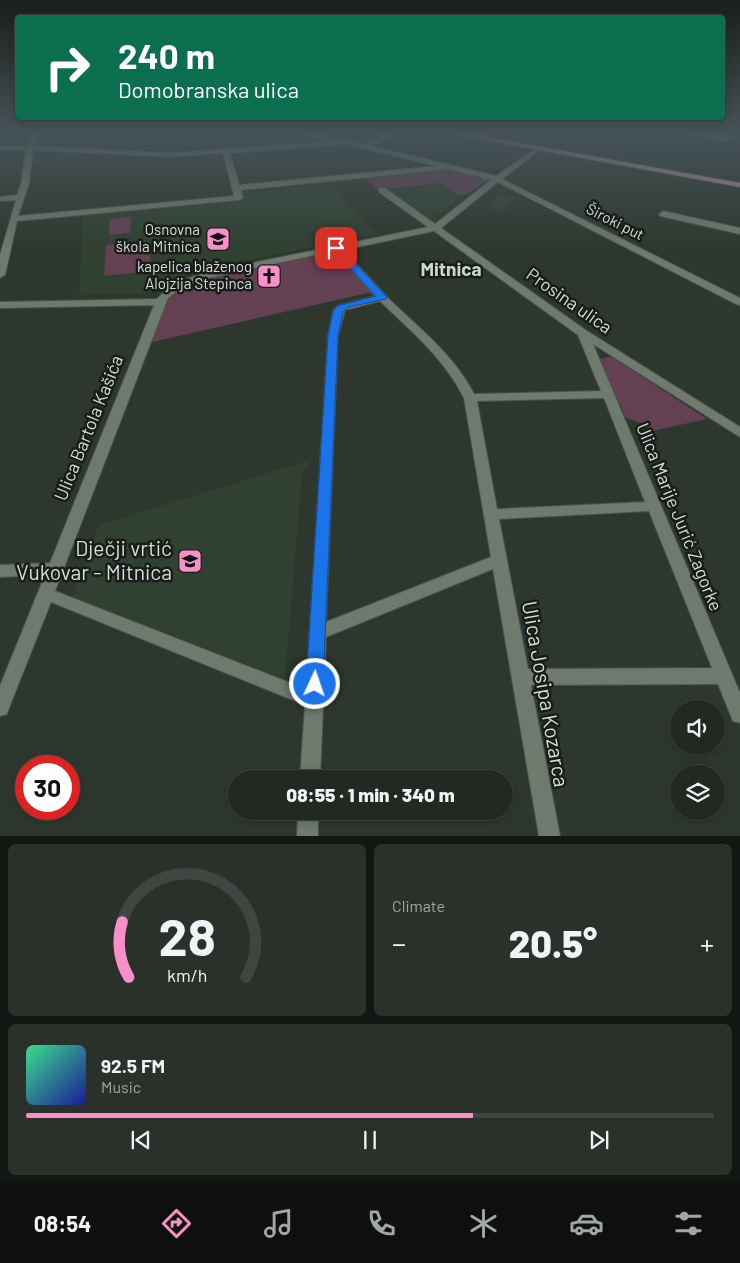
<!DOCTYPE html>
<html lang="en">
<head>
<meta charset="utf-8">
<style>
	:root { --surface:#222922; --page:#2a312a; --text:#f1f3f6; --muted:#a2a6a5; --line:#3f4540; --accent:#f98fc9 }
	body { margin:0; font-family:Barlow,sans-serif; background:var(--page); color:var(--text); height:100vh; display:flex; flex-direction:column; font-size:19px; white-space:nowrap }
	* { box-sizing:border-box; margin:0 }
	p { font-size:16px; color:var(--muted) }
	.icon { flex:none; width:28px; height:28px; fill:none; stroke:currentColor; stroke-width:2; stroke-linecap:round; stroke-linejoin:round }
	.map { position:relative; height:836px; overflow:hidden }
	.details { display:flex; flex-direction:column; gap:8px; padding:8px; background:#131713; flex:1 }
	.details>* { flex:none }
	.guide { position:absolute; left:15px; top:15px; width:710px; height:105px; border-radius:5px; box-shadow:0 2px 8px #0003,0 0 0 1px var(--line); background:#0b6e4f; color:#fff; overflow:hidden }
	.controls { position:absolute; left:670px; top:700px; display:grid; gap:10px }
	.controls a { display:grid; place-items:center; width:55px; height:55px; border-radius:50%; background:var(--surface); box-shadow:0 2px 8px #0003,0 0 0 1px var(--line); font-size:25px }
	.speed { position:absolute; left:15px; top:755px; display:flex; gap:10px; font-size:25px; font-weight:700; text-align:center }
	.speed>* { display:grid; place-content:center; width:65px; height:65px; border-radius:50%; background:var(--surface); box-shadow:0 2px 8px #0003,0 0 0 1px var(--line); line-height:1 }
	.speed .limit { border:8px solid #d22; background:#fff; color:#111 }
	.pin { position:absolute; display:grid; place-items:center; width:42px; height:42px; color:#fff; margin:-21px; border-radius:10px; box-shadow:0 2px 8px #0006 }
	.me { position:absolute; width:55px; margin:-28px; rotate:3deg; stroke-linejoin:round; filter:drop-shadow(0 0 4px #0008) }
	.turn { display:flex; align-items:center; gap:18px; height:105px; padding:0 20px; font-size:22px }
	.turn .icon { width:65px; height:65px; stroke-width:2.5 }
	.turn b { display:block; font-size:35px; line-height:42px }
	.big { font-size:38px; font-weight:800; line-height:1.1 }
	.details .widget { flex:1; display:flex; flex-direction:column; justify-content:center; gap:8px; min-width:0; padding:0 18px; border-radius:8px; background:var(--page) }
	.details .dial { align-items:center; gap:0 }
	.dial svg { height:130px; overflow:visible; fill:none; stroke:var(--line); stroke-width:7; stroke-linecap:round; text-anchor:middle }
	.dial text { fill:var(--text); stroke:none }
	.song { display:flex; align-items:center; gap:15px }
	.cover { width:60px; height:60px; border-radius:8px; background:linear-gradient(135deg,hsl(150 70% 55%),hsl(240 70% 35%)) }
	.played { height:5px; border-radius:2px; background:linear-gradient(90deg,var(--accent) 65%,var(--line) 65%) }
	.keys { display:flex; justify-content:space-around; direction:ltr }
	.heat { display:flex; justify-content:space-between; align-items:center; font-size:28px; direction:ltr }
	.details .tiles { flex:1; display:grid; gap:8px; grid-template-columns:1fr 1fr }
	.widget:last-child { grid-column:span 2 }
	.trip { position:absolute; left:228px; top:770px; width:285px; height:50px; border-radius:25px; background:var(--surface); box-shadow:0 2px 8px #0003,0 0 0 1px var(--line); font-weight:800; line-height:50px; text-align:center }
	.tab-bar { display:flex; height:80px; justify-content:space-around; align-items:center; background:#0e100e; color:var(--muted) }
	.tab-bar .icon { width:35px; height:35px }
	.tab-bar .active { color:var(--accent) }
	.tab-bar b { font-size:22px; color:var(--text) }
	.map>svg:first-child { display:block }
	.built { fill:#304031 }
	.green { fill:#644053 }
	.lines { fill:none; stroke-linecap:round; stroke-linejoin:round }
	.street-casing { stroke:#4b544c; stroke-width:2 }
	.primary-casing { stroke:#4b544c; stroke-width:2 }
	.street { fill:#6e7a6e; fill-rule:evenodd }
	.primary { fill:#b790a2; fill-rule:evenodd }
	.wall { fill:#aacead }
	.shaded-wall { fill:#8ba88d }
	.route { fill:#1a73e8; stroke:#114b97 }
	.labels { text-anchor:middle; stroke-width:5; stroke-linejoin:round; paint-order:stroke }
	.far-street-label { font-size:15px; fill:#d7ded8; stroke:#181d19 }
	.far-poi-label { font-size:15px; fill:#d7ded8; stroke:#181d19; text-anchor:end }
	.street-label { font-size:18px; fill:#d7ded8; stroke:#181d19 }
	.far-district-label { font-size:19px; font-weight:bold; fill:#cad8cb; stroke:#181d19 }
	.near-poi-label { font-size:21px; fill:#d7ded8; stroke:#181d19; text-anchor:end }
	.near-street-label { font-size:21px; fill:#d7ded8; stroke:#181d19 }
</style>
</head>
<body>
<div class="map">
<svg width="740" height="836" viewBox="0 0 740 836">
	<rect width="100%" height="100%" fill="#2d372d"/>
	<g class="built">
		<polygon points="441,183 455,194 461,196 440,214 427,219 387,188"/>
		<polygon points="331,184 348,204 378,234 189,272 150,293 79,295 83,215 244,201 242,193"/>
		<polygon points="499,194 516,197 504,213 486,210"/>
		<polygon points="310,460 302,473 285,679 73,597 99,525"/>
	</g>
	<g class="green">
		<polygon points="445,169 486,179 487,181 467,194 459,195 440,183 378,190 365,178"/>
		<polygon points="131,217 130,233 109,235 110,219"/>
		<polygon points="149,241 151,271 104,276 106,245"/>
		<polygon points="323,252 335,252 372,292 148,343 167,298 177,288 195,280"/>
		<polygon points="608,357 614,358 707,419 652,431 641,423 626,418 600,361 600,359"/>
	</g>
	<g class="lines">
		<g class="street-casing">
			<g id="street">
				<path d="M34,134H40L34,146L170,153L332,141L309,134L335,138L336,139L334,141L346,140L365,145L386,134H394L372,146L496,176L539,146L543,148L541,149L502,179L740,298V305L736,304L498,182L441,228L587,331L740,427V437L593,344L740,693V723L733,721L718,684L531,685L560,836H539L493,569L326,637L320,779H300L305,705L51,602L9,708L7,714L0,716V686L45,575L0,577V565L50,563L154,305L0,308V302L157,299L171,285L203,273L428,227L379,192V188H385L435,224L491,180L444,168L440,170L241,190L243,198L239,200L17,221L5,275L0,278V255L16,200L0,201V197L17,195L21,184L26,150H0V146H27ZM346,144L436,166L239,185L230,153ZM33,150L170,157L223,153L234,196L18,216L29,184ZM434,231L578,335L601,391L474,394C454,355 421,330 390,300C375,284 359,266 343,250ZM334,251L375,296L337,306L333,311L328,336L306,689L55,591L168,298L184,286L208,278ZM380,301C411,331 444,358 464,398L491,557L326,622L338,336L345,310ZM604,398L645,502L497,509L477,401ZM649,511L712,668L528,669L499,519Z"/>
				<polygon points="663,211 740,228 740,234 660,216 659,214"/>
				<polygon points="298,811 318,811 318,836 297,836"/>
			</g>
		</g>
		<g class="primary-casing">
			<polygon id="primary" points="459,134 471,134 740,183 740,187 462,136"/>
		</g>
		<use href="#street" class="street"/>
		<use href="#primary" class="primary"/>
	</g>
	<polygon class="wall" points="686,134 733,134 727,141"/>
	<polygon class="shaded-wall" points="728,134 733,134 727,141"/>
	<linearGradient id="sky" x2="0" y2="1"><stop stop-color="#191e19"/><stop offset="0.53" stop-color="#465357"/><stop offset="1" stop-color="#465357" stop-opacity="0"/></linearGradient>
	<rect width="740" height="251" fill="url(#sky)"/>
	<polygon class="route" points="333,246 339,246 387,297 386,299 349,307 343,312 338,336 323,684 320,689 315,691 309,689 306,684 328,336 333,312 337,306 376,296 333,250"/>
	<defs>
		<g id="school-square" transform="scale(1.25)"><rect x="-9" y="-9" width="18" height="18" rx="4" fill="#f98fc9" stroke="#181d19"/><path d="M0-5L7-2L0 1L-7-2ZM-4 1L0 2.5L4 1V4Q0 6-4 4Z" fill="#111"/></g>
		<g id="church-square" transform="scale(1.25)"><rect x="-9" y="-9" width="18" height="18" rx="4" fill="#f98fc9" stroke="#181d19"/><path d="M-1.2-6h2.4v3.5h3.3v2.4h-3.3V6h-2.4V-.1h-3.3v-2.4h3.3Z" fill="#111"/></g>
	</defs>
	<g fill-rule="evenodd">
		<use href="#school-square" x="218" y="239"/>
		<use href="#church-square" x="269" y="276"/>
		<use href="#school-square" x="190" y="561"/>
	</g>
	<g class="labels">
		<g class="far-street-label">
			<text transform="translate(615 222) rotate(27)" y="5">Široki put</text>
		</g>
		<g class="far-poi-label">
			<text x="200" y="235">Osnovna<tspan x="200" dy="17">škola Mitnica</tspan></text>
			<text x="252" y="272">kapelica blaženog<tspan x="252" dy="17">Alojzija Stepinca</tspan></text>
		</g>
		<g class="street-label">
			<text transform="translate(569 301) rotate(35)" y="6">Prosina ulica</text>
			<text transform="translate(89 428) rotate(-68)" y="6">Ulica Bartola Kašića</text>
			<text transform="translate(679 517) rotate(68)" y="6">Ulica Marije Jurić Zagorke</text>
		</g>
		<g class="far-district-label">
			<text x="451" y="276">Mitnica</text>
		</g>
		<g class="near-poi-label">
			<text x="172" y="556">Dječji vrtić<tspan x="172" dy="24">Vukovar - Mitnica</tspan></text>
		</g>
		<g class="near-street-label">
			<text transform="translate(545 694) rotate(80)" y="7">Ulica Josipa Kozarca</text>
		</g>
	</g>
</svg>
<div class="controls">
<a><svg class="icon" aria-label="sound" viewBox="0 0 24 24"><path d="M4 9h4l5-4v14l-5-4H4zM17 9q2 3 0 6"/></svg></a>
<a><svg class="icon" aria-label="layers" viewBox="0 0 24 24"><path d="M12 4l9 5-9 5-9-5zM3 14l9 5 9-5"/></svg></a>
</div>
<div class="speed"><div class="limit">30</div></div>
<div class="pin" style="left:336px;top:248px;background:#d93025"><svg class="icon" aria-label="arrive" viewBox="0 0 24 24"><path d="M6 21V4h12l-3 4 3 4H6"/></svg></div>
<svg class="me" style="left:315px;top:684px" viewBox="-20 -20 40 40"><circle r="17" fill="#1a73e8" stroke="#fff" stroke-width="3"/><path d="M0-11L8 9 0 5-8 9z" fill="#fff"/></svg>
<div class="trip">08:55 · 1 min · 340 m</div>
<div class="guide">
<div class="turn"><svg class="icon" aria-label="right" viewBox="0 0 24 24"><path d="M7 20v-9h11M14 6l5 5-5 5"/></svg><div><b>240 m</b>Domobranska ulica</div></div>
</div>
</div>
<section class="details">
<div class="tiles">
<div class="widget dial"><svg viewBox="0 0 100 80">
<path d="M14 69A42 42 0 1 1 86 69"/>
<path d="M14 69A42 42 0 0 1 10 35" stroke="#f98fc9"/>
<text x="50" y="56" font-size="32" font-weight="700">28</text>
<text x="50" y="72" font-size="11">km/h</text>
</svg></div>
<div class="widget"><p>Climate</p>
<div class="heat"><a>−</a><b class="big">20.5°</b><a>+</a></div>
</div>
<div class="widget">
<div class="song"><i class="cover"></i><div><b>92.5 FM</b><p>Music</p></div></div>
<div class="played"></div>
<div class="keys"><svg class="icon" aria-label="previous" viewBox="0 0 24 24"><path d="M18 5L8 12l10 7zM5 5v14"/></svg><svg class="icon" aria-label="pause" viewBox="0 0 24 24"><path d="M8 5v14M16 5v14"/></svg><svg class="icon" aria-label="next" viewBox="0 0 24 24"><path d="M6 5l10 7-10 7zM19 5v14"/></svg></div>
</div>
</div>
</section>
<nav class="tab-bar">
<b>08:54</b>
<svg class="icon active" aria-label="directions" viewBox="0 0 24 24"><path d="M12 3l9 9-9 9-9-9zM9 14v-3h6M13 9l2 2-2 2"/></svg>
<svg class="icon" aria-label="music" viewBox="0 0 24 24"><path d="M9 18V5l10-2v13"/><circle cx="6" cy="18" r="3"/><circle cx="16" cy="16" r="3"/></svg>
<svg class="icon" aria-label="phone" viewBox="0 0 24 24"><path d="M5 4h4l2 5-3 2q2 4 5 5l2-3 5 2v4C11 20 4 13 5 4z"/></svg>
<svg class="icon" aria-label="climate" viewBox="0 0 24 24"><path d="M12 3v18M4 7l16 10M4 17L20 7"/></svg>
<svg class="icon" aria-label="car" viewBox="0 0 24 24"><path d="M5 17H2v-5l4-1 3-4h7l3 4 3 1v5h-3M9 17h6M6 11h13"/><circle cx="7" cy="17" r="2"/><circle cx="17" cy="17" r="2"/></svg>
<svg class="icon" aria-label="filters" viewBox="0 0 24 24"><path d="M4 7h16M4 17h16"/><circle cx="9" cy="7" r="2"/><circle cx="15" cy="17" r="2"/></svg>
</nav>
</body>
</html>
